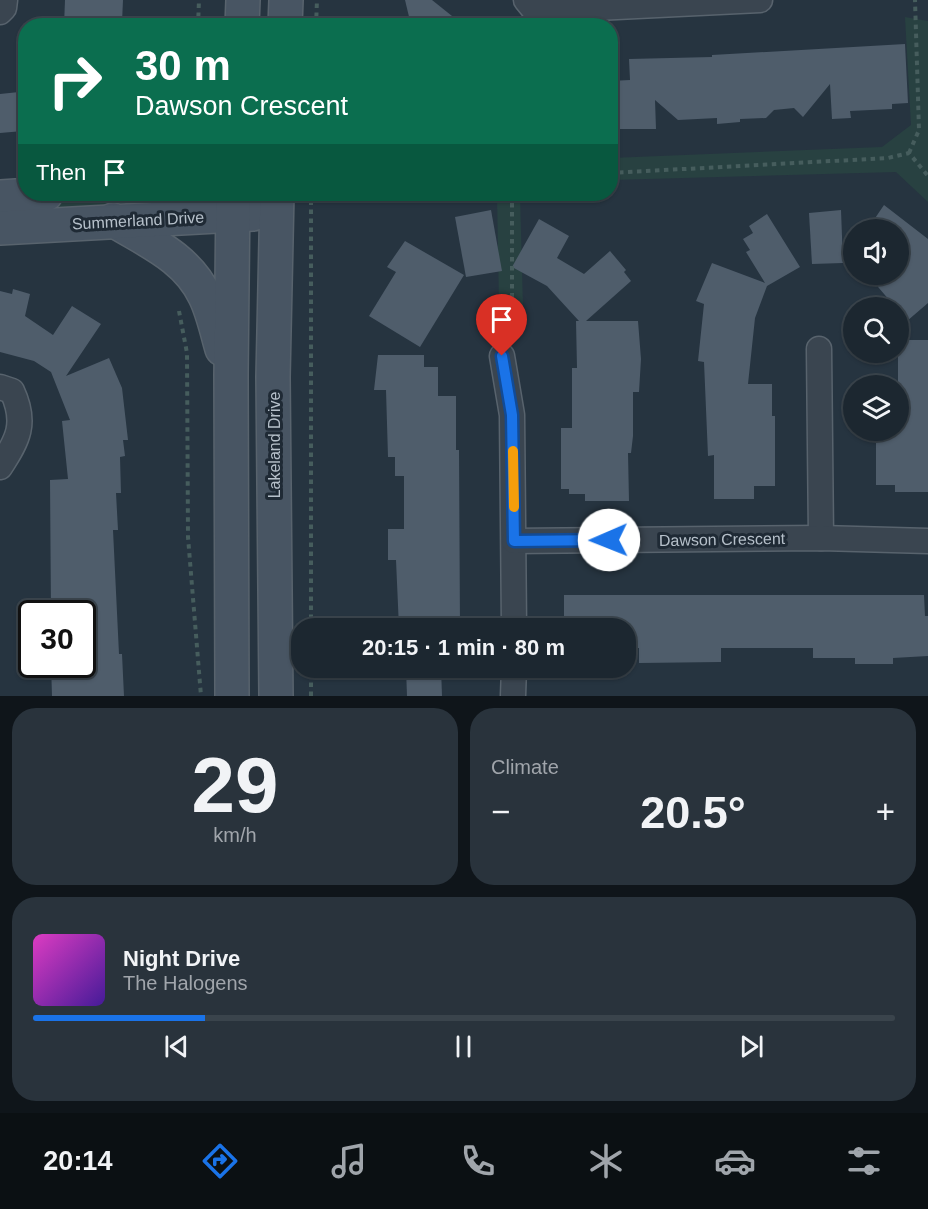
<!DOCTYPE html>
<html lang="en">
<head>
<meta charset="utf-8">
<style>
	:root { --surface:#1c2730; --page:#29333c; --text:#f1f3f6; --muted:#a0a5ab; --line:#3a444c; --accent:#1a73e8 }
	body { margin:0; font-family:Helvetica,sans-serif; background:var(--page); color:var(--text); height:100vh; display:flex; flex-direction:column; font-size:22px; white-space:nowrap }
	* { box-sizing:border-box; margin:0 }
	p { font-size:20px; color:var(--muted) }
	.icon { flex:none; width:33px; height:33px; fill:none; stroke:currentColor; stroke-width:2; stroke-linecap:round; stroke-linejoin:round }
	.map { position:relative; height:696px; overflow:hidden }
	.sheet { display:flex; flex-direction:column; gap:12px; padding:12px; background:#0f151a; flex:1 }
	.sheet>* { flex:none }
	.banner { position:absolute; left:18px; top:18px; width:600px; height:183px; border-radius:24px; box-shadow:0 2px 4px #0004,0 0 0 2px var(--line); background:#0b6e4f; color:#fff; overflow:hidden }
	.buttons { position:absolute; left:843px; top:219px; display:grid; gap:12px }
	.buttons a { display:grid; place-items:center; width:66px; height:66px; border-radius:50%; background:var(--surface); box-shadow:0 2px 4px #0004,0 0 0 2px var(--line); font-size:30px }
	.speed { position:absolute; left:18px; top:600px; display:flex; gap:12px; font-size:30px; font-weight:700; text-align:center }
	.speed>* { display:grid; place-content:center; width:78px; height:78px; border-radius:50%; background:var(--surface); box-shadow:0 2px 4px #0004,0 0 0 2px var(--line); line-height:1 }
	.speed .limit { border:3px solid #111; border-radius:9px; background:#fff; color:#111 }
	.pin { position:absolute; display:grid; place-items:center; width:51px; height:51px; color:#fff; margin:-62px -26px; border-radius:50% 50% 50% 0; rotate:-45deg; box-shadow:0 0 6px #0007 }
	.pin .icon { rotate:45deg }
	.me { position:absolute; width:66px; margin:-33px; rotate:269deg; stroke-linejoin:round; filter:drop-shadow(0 0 4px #0008) }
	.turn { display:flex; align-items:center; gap:21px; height:126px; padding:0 18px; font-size:27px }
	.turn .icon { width:78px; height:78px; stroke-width:2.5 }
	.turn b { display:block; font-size:42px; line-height:51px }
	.then { display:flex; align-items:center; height:57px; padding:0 18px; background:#0003; gap:12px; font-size:22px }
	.big { font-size:45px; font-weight:700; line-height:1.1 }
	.sheet .tile { flex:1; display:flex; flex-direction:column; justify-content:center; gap:9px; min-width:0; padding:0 21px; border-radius:24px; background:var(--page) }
	.sheet .dial { align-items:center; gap:0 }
	.dial b { font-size:78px; line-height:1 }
	.song { display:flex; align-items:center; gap:18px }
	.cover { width:72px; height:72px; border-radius:9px; background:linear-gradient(135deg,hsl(310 70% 55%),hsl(260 70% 35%)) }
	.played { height:6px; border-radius:3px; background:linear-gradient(90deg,var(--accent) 20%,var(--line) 20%) }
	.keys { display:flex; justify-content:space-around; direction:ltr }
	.heat { display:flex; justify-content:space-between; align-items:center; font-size:33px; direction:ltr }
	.sheet .tiles { flex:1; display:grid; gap:12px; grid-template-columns:1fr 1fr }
	.tile:last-child { grid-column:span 2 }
	.trip { position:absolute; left:291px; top:618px; width:345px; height:60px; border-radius:24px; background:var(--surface); box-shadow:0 2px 4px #0004,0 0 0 2px var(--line); font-weight:700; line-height:60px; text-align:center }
	.tabs { display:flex; height:96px; justify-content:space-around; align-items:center; background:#0b1013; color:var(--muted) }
	.tabs .icon { width:42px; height:42px }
	.tabs .selected { color:var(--accent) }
	.tabs b { font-size:27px; color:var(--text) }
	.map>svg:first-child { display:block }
	.green { fill:#284141 }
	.building { fill:#4f5d6b }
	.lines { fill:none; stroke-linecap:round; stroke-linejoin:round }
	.street-casing { stroke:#58636d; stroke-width:27 }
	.secondary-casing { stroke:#58636d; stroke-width:36 }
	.path { stroke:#465d5d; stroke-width:4; stroke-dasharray:4.5 4.5; stroke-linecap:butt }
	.street { stroke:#3a4550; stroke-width:24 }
	.secondary { stroke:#485563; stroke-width:33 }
	.route-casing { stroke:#114b97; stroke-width:15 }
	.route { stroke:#1a73e8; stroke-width:10 }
	.slow { stroke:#f59e0b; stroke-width:10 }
	.labels { text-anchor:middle; stroke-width:6; stroke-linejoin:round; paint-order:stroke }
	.street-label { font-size:16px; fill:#b6c0ca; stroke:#1f2a35 }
</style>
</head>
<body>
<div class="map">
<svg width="928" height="696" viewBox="0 0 928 696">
	<rect width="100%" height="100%" fill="#263440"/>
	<g class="green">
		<polygon points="905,17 928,21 928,202 896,172 611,180 611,158 882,147 911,125"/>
		<polygon points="163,194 199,197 194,201 0,214 22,202"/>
		<polygon points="497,194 520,194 523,307 499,304"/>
	</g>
	<g class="building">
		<polygon points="65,0 123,0 122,22 120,26 64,26"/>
		<polygon points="405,0 432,0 452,16 411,25"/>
		<polygon points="905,44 908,103 892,104 892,109 850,111 851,118 832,119 830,84 803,117 794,108 774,110 766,118 740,119 740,122 717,124 717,118 678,120 655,100 656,129 618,129 617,116 610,117 610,81 630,80 629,59 712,57 712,55"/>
		<polygon points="19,92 23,131 0,133 0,94"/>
		<polygon points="884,205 928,239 928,303 907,321 898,308 896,308 867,274 898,274 898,230 867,230"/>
		<polygon points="491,210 502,271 466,277 455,217"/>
		<polygon points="841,210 843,263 812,264 809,213"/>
		<polygon points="767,214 800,267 767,286 755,318 748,384 772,384 772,416 775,416 775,486 754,486 754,499 714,499 714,455 708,456 704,362 698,361 704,304 696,301 712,263 765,283 746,252 750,250 743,239 753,233 749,226"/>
		<polygon points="539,219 569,236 557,258 584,274 610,251 626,270 624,272 631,281 586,321 638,321 641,359 639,392 633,392 633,436 631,453 628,453 629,501 585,501 585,494 569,494 569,489 561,489 561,428 572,428 572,368 577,368 576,321 579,321 547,286 512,267"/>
		<polygon points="405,241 464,275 420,347 369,316 396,272 387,267"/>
		<polygon points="13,289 30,294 25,316 53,335 72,306 101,324 66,376 109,358 122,388 128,440 123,440 125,456 120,457 121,493 116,493 118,530 113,530 119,654 122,654 124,696 52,696 51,664 82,664 82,614 51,614 50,480 68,479 62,421 70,420 51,372 34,361 0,352 0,291 12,294"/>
		<polygon points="898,340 928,340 928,492 895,492 895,485 876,485 876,431 898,430"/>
		<polygon points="378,355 424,355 424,367 438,367 438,396 456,396 456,450 459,450 460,628 399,628 396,560 388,560 388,529 404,529 404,476 395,476 395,457 388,457 386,390 374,390"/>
		<polygon points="564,595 924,595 925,616 928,616 928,656 893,658 893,664 855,664 855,658 813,658 813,648 721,648 721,662 639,663 639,648 626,648 626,628 564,628"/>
		<polygon points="406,668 441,668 442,696 407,696"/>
	</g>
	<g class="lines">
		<g class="street-casing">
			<g id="street">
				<polyline points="526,0 535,11 760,0"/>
				<polyline points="0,12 4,8 5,0"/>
				<polyline points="819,349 821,538"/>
				<polyline points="502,356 512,415 514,628"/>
				<path d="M0,387L12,391C27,423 18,440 0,467"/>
				<polyline points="514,541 821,538 928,541"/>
				<polyline points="513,696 514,668"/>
			</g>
		</g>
		<g class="secondary-casing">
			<g id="secondary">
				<polyline points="242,26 243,0"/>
				<polyline points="285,26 286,0"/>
				<polyline points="0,197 46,194"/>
				<path d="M113,220C147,241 187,257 205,296C213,312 217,332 222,349"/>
				<polyline points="0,228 253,214"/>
				<polyline points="232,696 231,375 233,194"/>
				<polyline points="276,696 273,377 277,194"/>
			</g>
		</g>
		<g class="path">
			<polyline points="198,26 199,0"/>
			<polyline points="316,26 317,0"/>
			<polyline points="909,153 919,130 915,0"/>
			<polyline points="610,173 888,158 909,153 928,176"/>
			<polyline points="179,311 187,353 188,537 201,696"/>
			<polyline points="506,333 512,302 512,194"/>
			<polyline points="311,628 311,194"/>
			<polyline points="311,696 311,668"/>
		</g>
		<use href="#street" class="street"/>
		<use href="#secondary" class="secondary"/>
	</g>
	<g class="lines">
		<g class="route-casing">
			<polyline id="route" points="502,356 512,415 514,541 609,540"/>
		</g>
		<use href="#route" class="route"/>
		<polyline class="slow" points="513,451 514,507"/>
	</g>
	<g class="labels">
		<g class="street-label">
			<text transform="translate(138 220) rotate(-3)" y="6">Summerland Drive</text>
			<text transform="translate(274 445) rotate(-90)" y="6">Lakeland Drive</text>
			<text transform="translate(722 539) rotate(-1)" y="6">Dawson Crescent</text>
		</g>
	</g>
</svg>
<div class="buttons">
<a><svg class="icon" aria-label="sound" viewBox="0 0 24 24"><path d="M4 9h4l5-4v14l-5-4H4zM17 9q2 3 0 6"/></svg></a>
<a><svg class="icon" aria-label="search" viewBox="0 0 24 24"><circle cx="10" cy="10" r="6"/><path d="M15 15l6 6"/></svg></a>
<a><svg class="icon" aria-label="layers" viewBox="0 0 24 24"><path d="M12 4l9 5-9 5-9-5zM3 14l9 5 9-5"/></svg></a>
</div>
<div class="speed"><div class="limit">30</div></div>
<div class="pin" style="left:502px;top:356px;background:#d93025"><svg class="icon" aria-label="arrive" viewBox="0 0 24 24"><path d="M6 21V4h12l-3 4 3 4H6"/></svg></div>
<svg class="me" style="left:609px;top:540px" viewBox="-20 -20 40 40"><circle r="19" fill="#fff"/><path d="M0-13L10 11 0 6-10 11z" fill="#1a73e8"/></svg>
<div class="trip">20:15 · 1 min · 80 m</div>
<div class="banner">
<div class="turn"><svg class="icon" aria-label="right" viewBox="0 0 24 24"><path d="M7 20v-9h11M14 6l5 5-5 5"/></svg><div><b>30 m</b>Dawson Crescent</div></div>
<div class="then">Then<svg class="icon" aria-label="arrive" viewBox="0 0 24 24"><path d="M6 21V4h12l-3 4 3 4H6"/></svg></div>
</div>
</div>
<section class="sheet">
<div class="tiles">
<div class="tile dial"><b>29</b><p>km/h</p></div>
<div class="tile"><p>Climate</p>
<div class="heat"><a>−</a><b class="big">20.5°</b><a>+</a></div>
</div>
<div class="tile">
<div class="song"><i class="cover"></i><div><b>Night Drive</b><p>The Halogens</p></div></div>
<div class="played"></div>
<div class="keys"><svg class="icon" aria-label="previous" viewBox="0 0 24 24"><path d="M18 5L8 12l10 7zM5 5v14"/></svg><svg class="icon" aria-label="pause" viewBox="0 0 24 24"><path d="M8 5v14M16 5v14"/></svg><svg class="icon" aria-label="next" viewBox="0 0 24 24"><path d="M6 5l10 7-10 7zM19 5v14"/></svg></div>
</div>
</div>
</section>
<nav class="tabs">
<b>20:14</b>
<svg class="icon selected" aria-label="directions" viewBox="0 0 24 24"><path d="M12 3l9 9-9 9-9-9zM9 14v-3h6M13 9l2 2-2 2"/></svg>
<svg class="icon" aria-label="music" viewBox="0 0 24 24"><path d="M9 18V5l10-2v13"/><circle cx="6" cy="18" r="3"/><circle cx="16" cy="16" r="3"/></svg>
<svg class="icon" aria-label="phone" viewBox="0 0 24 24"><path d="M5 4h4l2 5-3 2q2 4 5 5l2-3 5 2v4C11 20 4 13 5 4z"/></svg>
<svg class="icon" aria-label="climate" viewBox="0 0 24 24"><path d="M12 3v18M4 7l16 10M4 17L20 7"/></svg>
<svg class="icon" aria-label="car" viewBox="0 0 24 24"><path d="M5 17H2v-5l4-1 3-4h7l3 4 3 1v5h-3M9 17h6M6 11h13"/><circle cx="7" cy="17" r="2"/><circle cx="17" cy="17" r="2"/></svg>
<svg class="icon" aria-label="filters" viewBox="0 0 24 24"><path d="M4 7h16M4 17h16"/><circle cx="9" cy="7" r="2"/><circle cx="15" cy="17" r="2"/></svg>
</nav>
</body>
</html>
